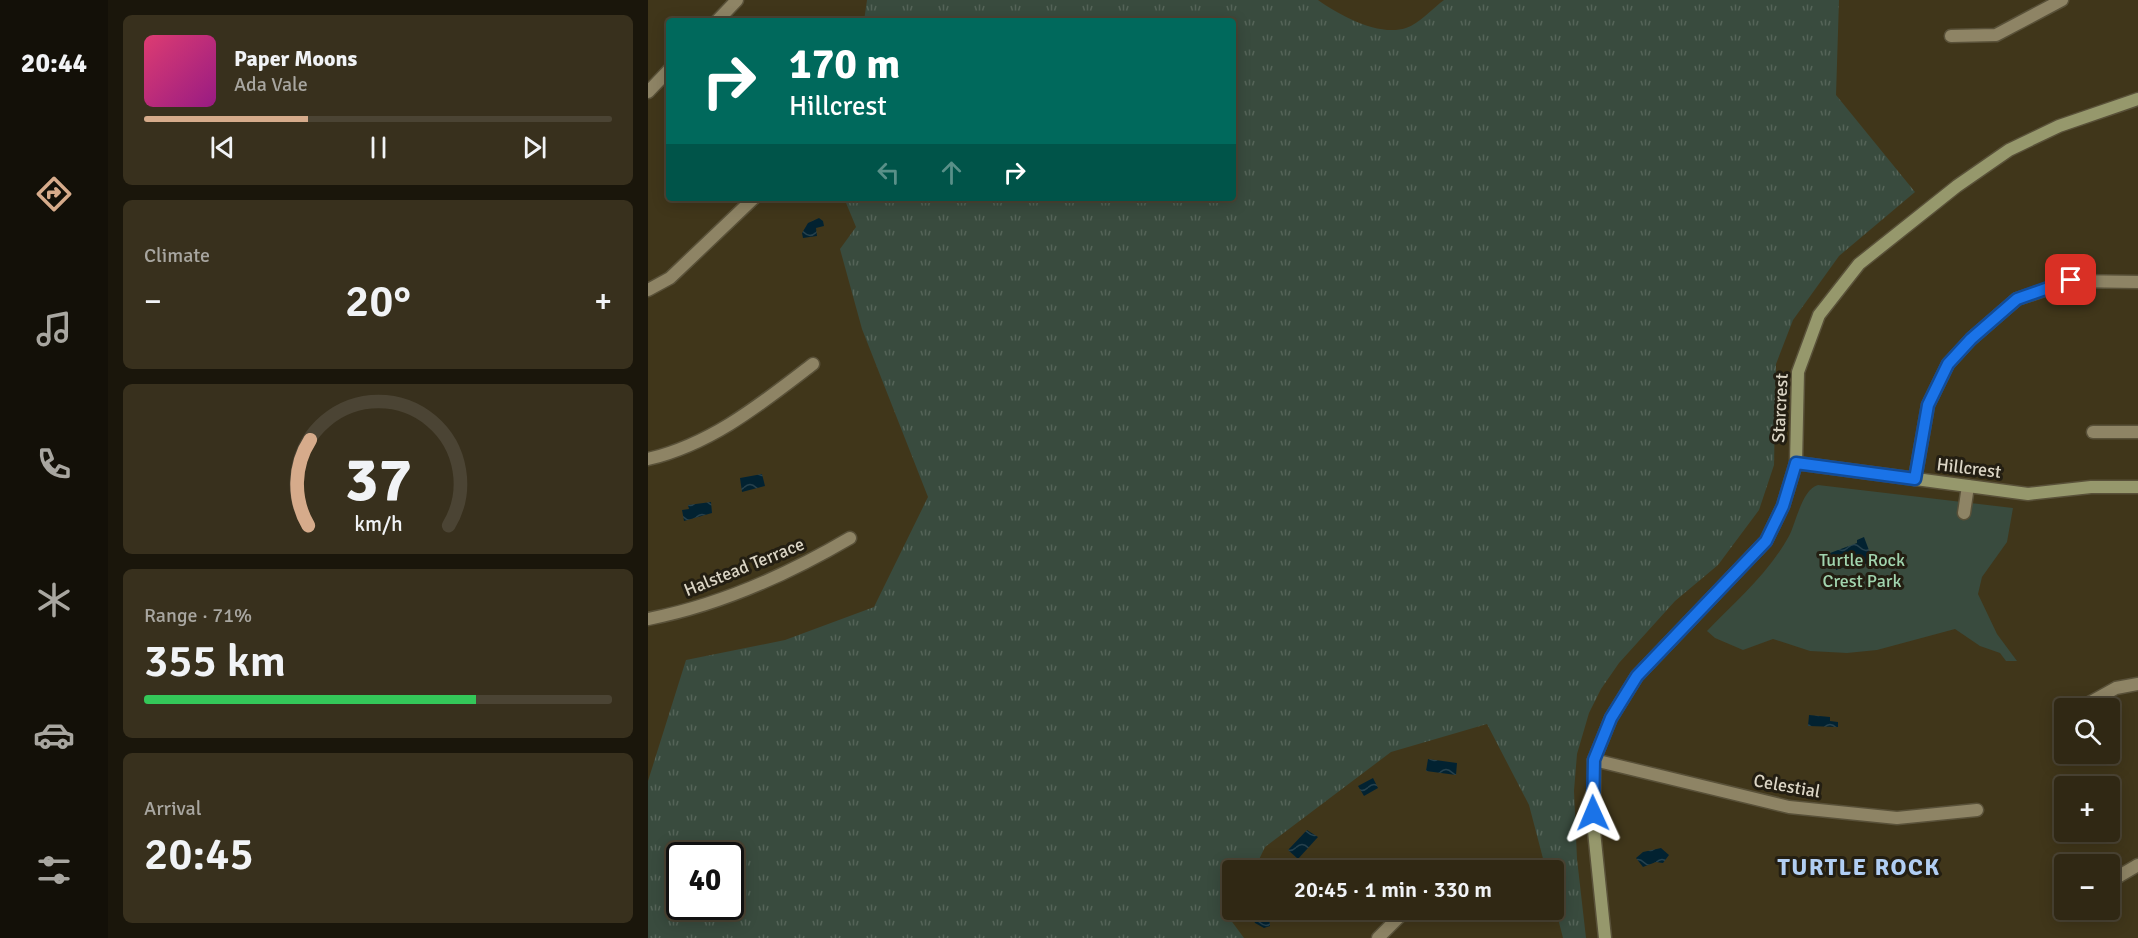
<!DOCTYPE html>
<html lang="en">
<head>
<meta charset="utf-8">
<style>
	:root { --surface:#302814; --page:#38301d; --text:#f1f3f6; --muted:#a8a6a0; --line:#4b4434; --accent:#d6ab8b }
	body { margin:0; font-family:Signika,sans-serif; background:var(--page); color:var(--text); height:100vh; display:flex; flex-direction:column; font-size:22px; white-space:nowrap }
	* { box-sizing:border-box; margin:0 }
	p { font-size:20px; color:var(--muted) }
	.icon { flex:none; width:33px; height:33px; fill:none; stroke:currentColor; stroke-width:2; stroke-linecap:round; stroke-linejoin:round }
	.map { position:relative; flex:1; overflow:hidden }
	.details { display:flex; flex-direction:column; gap:15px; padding:15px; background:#1a160b; width:540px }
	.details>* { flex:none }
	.banner { position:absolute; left:18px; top:18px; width:570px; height:183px; border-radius:6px; box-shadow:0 3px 15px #0003,0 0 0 2px var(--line); background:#00695c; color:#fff; overflow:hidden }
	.buttons { position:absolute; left:1406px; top:698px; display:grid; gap:12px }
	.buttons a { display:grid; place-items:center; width:66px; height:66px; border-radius:6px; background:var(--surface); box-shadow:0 3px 15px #0003,0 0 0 2px var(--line); font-size:30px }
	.speed { position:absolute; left:18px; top:842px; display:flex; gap:12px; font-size:30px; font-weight:700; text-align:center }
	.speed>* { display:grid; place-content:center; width:78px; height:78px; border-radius:50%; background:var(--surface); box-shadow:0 3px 15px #0003,0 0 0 2px var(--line); line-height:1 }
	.speed .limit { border:3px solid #111; border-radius:9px; background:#fff; color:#111 }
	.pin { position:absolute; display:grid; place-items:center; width:51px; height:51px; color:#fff; margin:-26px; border-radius:12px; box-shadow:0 3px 9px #0006 }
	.me { position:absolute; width:66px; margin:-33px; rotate:359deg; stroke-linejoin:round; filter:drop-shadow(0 0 4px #0008) }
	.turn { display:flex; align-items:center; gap:21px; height:126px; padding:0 24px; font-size:27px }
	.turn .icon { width:78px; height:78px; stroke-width:2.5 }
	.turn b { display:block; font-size:42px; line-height:51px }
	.lanes { display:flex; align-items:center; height:57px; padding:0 24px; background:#0003; justify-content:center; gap:30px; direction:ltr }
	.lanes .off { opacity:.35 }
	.big { font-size:45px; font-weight:600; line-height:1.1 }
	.details .card { flex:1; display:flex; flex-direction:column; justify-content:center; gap:9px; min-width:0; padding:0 21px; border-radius:9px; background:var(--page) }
	.details .dial { align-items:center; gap:0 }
	.dial svg { height:156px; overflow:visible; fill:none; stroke:var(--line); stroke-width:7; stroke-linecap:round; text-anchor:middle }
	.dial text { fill:var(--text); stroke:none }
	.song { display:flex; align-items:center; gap:18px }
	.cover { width:72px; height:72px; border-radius:9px; background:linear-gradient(135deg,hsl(340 70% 55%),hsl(310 70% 35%)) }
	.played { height:6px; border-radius:3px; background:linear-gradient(90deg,var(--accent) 35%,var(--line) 35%) }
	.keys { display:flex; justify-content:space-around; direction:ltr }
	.heat { display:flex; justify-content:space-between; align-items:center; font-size:33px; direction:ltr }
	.charge { height:9px; border-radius:4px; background:linear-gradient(90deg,#34c759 71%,var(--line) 0) }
	.trip { position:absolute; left:574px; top:860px; width:342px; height:60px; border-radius:6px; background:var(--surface); box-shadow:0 3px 15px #0003,0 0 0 2px var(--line); font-weight:600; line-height:60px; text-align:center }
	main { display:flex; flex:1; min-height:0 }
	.tabs { display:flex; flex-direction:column; width:108px; justify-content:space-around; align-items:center; background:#131008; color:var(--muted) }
	.tabs .icon { width:42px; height:42px }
	.tabs .on { color:var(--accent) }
	.tabs b { font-size:27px; color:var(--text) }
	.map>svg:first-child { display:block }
	.grass { fill:url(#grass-tufts); fill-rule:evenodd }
	.green { fill:#394b3e }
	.water { fill:url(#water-waves) }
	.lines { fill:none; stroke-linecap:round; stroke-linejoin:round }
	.street-casing { stroke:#595139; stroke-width:15 }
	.secondary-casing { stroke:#595139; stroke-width:15 }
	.street { stroke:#8e8465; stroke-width:12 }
	.secondary { stroke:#96986c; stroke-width:12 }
	.route-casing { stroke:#114b97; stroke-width:15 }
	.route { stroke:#1a73e8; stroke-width:10 }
	.labels { text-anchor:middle; stroke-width:6; stroke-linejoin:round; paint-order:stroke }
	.street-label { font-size:18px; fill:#dbd5c5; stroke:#231e12 }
	.park-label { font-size:18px; fill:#a1d4ae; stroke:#231e12 }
	.district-label { font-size:24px; font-weight:bold; letter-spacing:1.5px; fill:#b1cef3; stroke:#231e12 }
</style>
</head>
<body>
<main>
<nav class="tabs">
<b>20:44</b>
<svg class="icon on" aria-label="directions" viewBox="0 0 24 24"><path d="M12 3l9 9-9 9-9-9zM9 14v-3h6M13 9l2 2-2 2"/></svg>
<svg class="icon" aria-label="music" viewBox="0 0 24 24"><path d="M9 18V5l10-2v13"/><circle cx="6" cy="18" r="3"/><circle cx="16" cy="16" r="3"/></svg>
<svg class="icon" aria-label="phone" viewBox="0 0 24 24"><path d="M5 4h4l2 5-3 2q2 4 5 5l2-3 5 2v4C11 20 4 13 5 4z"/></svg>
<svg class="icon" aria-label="climate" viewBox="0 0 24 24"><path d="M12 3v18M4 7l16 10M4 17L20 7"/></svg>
<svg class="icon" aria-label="car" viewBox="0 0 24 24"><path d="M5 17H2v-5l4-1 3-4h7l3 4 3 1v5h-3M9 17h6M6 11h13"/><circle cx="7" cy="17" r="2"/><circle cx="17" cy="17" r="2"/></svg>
<svg class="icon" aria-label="filters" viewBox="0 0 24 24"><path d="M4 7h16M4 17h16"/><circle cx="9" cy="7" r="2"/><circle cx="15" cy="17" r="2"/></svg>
</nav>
<section class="details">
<div class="card">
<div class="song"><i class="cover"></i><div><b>Paper Moons</b><p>Ada Vale</p></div></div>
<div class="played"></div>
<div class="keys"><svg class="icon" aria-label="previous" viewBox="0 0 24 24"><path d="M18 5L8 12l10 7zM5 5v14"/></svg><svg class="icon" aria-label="pause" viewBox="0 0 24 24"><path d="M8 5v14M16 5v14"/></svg><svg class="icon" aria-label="next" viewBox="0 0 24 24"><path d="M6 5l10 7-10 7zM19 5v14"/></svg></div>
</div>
<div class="card"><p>Climate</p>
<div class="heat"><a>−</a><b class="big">20°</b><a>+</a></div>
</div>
<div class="card dial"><svg viewBox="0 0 100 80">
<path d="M14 69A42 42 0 1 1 86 69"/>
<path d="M14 69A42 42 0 0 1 15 25" stroke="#d6ab8b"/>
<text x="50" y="56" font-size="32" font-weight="700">37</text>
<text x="50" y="72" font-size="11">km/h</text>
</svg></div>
<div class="card"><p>Range · 71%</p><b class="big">355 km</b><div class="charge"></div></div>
<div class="card"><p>Arrival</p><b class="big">20:45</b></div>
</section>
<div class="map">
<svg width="1490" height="938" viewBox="0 0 1490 938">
	<defs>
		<pattern id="grass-tufts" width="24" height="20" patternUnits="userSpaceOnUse" patternTransform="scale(1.5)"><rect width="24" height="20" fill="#394b3e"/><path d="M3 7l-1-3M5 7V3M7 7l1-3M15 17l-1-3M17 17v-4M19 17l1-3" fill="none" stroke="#556458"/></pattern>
		<pattern id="water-waves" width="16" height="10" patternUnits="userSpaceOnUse" patternTransform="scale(1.5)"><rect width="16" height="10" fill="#022231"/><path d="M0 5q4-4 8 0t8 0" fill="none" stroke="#26414d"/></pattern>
	</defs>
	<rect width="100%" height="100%" fill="#40361a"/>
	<path class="grass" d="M219,0H670C691,15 731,37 758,28C771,24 785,8 796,0H1191L1188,95L1267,192L1191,256L1145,320L1128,364L1126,465L1111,510L1070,565L1027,601L971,663L953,689L941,713L929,754L926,791L929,859L938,938H915L906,903V870H898L881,805L839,724L743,752L617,847L606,870H585L587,909L582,919L596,938H0V781L38,660L137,640L226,607L280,497L214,329L192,249L208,227L196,198H585V21H216ZM32,855H82V906H32Z"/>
	<path class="green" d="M1170,485L1365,508L1359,542L1334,577L1330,594L1349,634L1369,661H1358L1352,653L1332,646L1307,629L1229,650L1199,653L1162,651L1125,639L1095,650L1067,638L1059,631C1087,602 1121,573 1141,536C1148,523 1154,489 1170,485Z"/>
	<g class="water">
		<polygon points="171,218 175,221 176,226 168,228 169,236 155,238 154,233 160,223"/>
		<polygon points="114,474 117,486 94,492 92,478"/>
		<polygon points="63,502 64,513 36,521 34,510 41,509 40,505"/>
		<polygon points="1216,537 1225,561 1217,564 1216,560 1188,570 1182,553 1209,543 1209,540"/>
		<polygon points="1161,715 1182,717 1182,721 1190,722 1190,727 1160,726"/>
		<polygon points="780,759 809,763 808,775 778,771"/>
		<polygon points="725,778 730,788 716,796 710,786"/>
		<polygon points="659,830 670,837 650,859 640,850"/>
		<polygon points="1013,848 1021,855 1015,863 1008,862 995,867 988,858 995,852"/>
		<polygon points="604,909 621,909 616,916 622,923 622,926 616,928 607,923 602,912"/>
	</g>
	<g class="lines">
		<g class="street-casing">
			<g id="street">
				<polyline points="69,21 89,0"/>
				<polyline points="1303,36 1348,35 1414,0"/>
				<polyline points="0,92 21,70"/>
				<polyline points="0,290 22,278 106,198"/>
				<polyline points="1445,432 1490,432"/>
				<path d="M0,459C64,444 114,403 165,364"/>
				<polyline points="1267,479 1280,405 1300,364 1323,339 1369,299 1423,281 1490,282"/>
				<polyline points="1316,513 1320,486"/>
				<path d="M0,619C72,605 139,575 202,538"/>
				<polyline points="1432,708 1468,688 1490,684"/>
				<polyline points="946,760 1141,807 1249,818 1329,810"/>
				<polyline points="1461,882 1490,865"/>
				<polyline points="730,938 759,909"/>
			</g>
		</g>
		<g class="secondary-casing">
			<g id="secondary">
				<polyline points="1148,463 1380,494 1443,487 1490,487"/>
				<polyline points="957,938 946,831 946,760 963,718 989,676 1118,541 1135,506 1148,463 1150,372 1171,315 1211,264 1309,186 1361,150 1411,126 1490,99"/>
			</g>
		</g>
		<use href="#street" class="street"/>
		<use href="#secondary" class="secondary"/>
	</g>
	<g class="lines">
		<g class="route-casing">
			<polyline id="route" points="945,813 946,760 963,718 989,676 1118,541 1135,506 1148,463 1267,479 1280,405 1300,364 1323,339 1369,299 1423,280"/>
		</g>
		<use href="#route" class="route"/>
	</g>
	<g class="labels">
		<g class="street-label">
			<text transform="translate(1132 408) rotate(-87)" y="6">Starcrest</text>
			<text transform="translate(1321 468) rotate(7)" y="6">Hillcrest</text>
			<text transform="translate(96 567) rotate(-22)" y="6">Halstead Terrace</text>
			<text transform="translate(1139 786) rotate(10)" y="6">Celestial</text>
		</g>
		<g class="park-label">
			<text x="1214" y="566">Turtle Rock<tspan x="1214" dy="21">Crest Park</tspan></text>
		</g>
		<g class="district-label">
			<text x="1211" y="875">TURTLE ROCK</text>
		</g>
	</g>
</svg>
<div class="buttons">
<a><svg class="icon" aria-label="search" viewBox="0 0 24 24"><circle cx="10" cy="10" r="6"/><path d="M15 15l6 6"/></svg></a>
<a>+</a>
<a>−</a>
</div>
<div class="speed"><div class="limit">40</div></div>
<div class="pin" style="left:1423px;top:280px;background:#d93025"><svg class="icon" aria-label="arrive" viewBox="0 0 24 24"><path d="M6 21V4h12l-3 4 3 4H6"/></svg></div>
<svg class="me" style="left:945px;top:813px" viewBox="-20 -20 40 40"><path d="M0-17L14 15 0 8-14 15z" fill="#1a73e8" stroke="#fff" stroke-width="4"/></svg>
<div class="trip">20:45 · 1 min · 330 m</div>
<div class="banner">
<div class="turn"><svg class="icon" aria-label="right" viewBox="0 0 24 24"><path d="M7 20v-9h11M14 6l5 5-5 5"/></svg><div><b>170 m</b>Hillcrest</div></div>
<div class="lanes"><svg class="icon off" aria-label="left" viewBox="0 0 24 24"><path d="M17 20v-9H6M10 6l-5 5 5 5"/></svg><svg class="icon off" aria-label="ahead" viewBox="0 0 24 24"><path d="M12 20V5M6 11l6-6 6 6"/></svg><svg class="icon" aria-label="right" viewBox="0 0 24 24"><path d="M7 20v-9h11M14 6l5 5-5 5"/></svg></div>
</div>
</div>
</main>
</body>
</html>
